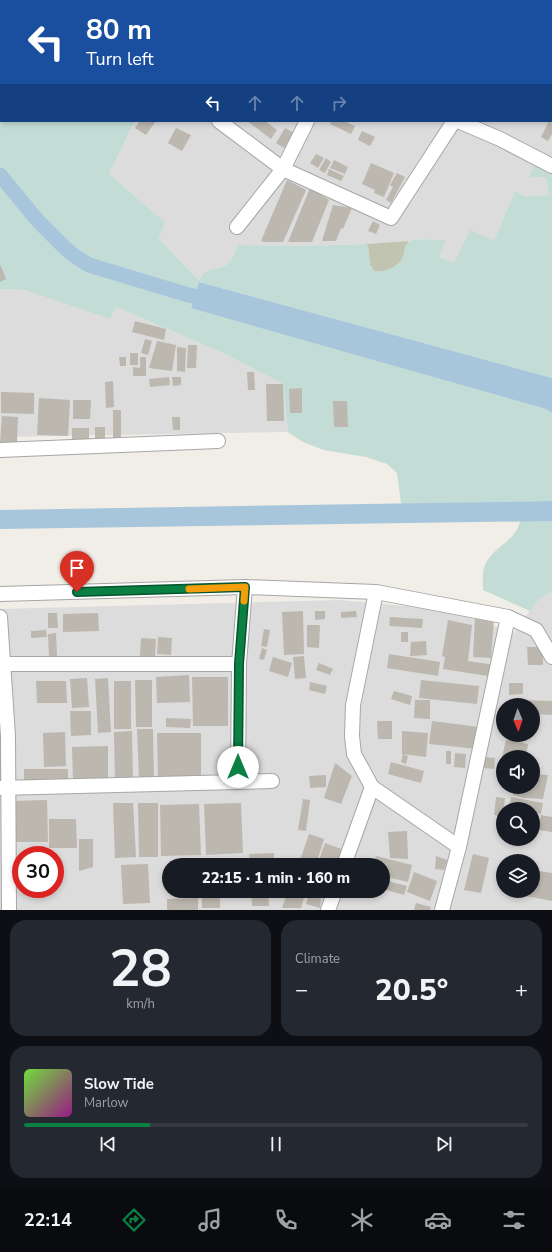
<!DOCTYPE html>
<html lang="en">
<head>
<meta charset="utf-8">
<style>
	:root { --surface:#171b24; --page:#242831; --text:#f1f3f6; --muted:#9ea1a6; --line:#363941; --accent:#0b8043 }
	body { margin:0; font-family:"Nunito Sans",sans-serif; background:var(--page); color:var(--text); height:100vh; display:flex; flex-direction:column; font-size:15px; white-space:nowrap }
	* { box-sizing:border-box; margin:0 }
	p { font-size:13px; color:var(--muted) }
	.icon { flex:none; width:22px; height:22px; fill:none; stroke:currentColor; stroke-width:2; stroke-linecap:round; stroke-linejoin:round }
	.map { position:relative; height:910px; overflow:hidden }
	.details { display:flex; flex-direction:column; gap:10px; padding:10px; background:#0d0f14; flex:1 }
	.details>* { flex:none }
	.hud { position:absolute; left:0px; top:0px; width:552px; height:122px; box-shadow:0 2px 6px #0003; background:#1a4fa0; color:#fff; overflow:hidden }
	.needle { width:26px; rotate:178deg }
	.buttons { position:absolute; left:496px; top:698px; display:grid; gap:8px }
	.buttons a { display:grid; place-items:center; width:44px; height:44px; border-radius:50%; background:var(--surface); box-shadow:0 2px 6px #0003; font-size:20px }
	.speed { position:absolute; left:12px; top:846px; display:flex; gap:8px; font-size:20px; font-weight:700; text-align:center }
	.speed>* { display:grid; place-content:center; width:52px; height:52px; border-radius:50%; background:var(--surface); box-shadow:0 2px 6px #0003; line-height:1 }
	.speed .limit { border:6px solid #d22; background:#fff; color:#111 }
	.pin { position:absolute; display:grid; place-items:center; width:34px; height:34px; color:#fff; margin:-41px -17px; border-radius:50% 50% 50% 0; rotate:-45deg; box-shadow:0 0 4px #0007 }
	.pin .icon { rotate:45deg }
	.me { position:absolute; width:44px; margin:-22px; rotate:0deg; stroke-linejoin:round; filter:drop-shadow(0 0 3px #0008) }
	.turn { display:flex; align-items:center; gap:14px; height:84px; padding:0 20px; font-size:18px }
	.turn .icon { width:52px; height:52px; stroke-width:2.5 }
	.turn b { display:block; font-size:28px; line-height:34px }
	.lanes { display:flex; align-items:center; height:38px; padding:0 20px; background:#0003; justify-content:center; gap:20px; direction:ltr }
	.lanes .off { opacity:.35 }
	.big { font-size:30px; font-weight:800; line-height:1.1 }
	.details .tile { flex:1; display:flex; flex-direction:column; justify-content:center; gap:6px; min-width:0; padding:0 14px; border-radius:16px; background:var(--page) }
	.details .dial { align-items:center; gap:0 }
	.dial b { font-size:52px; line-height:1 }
	.song { display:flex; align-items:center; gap:12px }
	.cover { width:48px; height:48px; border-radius:6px; background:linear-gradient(135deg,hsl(100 70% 55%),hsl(310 70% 35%)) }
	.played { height:4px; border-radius:2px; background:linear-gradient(90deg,var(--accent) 25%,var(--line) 25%) }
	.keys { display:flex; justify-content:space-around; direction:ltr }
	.heat { display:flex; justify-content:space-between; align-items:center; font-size:22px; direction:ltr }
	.details .tiles { flex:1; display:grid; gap:10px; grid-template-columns:1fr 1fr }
	.tile:last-child { grid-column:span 2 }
	.trip { position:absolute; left:162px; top:858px; width:228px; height:40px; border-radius:20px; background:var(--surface); box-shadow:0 2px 6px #0003; font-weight:800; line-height:40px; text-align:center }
	.tab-bar { display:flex; height:64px; justify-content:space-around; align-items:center; background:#090b0e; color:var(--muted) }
	.tab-bar .icon { width:28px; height:28px }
	.tab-bar .selected { color:var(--accent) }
	.tab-bar b { font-size:18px; color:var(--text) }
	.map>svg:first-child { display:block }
	.residential { fill:#dddcdc; fill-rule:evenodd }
	.construction { fill:#c1c4b1 }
	.wetland { fill:#c3ddd6 }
	.water { fill:#a7c6dc }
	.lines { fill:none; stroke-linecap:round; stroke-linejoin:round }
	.canal { stroke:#a7c6dc; stroke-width:15 }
	.building { fill:#bcb7af }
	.minor-casing { stroke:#a6a6a6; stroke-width:16 }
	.minor { stroke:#fff; stroke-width:14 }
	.route-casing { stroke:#07532c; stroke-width:10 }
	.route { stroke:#0b8043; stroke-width:7 }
	.slow { stroke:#f59e0b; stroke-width:7 }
</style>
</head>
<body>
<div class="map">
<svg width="552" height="910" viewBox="0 0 552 910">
	<rect width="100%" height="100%" fill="#f0eee6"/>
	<g class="residential">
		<polygon points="0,0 552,0 552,171 530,177 546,178 549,195 525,196 515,191 494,240 454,264 439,257 444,240 417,239 409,241 366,244 302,246 238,245 229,263 223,267 207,271 199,282 159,239 165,222 109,174 135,121 551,121 551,1 1,1 1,42"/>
		<polygon points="0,289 24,290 110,319 116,307 223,353 283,384 288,432 0,437"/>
		<path d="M552,592V910H0V609L340,600L449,610L514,633L538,599L544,595ZM503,705H533V735H503ZM503,757H533V787H503ZM503,809H533V839H503ZM21,855H55V889H21ZM503,861H533V891H503ZM169,865H383V891H169Z"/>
	</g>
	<polygon class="construction" points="409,241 405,248 404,254 401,262 391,269 380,272 374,271 370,265 368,247 366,244"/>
	<g class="wetland">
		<path d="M0,41L1,121H135L109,174L165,222L159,239L199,281C207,263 220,274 229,262C233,258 235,250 238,245L302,246L366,244L368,247L370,265L374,271C386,273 400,266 404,254C405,249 405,244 410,241C416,238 437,240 445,240L439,257L454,263L470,230L494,240L515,191L525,196L549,195L546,178L530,177L535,161L552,171V378L199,282L191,307L546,409L552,413V501L401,504L397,473L387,464L366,457L324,450L303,442L288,432L283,384L223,353L116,307L110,319L24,290L0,289Z"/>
		<path d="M520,521H552V592C541,596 536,602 530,611L483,590C483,582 482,572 485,565C494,545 516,542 520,521Z"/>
	</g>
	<g class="water">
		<polygon points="199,282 552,378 552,413 546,409 191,308"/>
		<polygon points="552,501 552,521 0,529 0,510"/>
	</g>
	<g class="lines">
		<polyline class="canal" points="0,175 38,221 65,248 76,257 89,265 185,294 213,301"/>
	</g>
	<g class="building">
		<polygon points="140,121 156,121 146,135 135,128"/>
		<polygon points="247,121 265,121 277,130 271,139"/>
		<polygon points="332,121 344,121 355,126 351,134 330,124"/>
		<polygon points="549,121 552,121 552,134 548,141 541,137"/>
		<polygon points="176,128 191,135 182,151 168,143"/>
		<polygon points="285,128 294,133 284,148 276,143"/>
		<polygon points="362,131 375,137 370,146 358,140"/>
		<polygon points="316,154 324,158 318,168 310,163"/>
		<polygon points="326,158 331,162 325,173 319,170"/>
		<polygon points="334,160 348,167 345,174 330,168"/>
		<polygon points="371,163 394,173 384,197 374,193 375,190 362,184"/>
		<polygon points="329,169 344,176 341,181 327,175"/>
		<polygon points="397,173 405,177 391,203 386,200 393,187 390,185"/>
		<polygon points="287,180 306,190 283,242 264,242 261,241"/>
		<polygon points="310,188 329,200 312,242 288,242"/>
		<polygon points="333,205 352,208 343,229 341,228 336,241 322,241"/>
		<polygon points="373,221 380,225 376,234 368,231"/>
		<polygon points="0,264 6,279 0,282"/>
		<polygon points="135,321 166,329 164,340 132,332"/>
		<polygon points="145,339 152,341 148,355 141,353"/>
		<polygon points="157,341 176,345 172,371 149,368"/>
		<polygon points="188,345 197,345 196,368 187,368"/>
		<polygon points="177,347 186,348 185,372 177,371"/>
		<rect x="130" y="353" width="8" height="12"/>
		<polygon points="119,357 126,357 126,366 120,366"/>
		<polygon points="140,357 146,357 146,376 133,376 133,367 140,368"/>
		<polygon points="247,372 254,372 255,390 248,390"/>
		<polygon points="169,377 170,385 150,387 149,379"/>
		<polygon points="172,377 181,377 181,385 173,386"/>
		<polygon points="113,381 114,407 106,408 105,382"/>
		<polygon points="266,384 283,384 284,421 267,421"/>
		<polygon points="302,388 302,413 290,413 289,389"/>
		<polygon points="1,392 34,393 34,414 1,413"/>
		<polygon points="39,398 70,400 68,436 37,435"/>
		<polygon points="73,400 91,400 90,419 73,419"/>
		<polygon points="333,401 347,401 348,427 334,427"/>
		<rect x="113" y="410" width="8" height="28"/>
		<polygon points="2,416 18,417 17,443 0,442"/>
		<polygon points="172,417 180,417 180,430 173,430"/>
		<rect x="95" y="427" width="10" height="12"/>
		<rect x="72" y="428" width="17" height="12"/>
		<polygon points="303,611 304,654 284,655 282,612"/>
		<polygon points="315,611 325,611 325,619 315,620"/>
		<polygon points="356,611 357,617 341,618 341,612"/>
		<polygon points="48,613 57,613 58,628 48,628"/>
		<polygon points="98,613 99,631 63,632 63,614"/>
		<polygon points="390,617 423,619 422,628 389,626"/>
		<polygon points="475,617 494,619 491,658 473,657"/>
		<polygon points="448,620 472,625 468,661 496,665 494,677 443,669 445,657 442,656"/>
		<polygon points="307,625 320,625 319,648 307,647"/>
		<polygon points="264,629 270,630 267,647 261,646"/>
		<polygon points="46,630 47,637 31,638 31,631"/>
		<rect x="401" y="632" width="7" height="10"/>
		<polygon points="56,633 57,657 49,657 48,634"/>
		<polygon points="158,637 172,638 171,655 157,654"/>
		<polygon points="141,638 156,639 155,657 140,656"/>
		<polygon points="426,641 427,655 410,656 411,642"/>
		<polygon points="527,647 543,647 543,665 528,665"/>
		<polygon points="262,648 267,650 264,660 259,659"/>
		<polygon points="389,654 440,662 438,676 387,668"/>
		<polygon points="304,656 306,678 295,679 293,657"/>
		<polygon points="273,657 292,663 288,677 269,671"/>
		<polygon points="319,663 333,669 330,675 316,670"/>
		<polygon points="189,675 190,702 157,703 156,677"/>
		<polygon points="192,677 228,677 228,726 193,726"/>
		<polygon points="87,678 89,707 72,708 70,679"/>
		<polygon points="108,678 111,732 98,733 95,679"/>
		<polygon points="135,680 152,680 152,727 136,727"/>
		<polygon points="421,680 479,686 477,704 419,698"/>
		<polygon points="36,681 66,681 67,703 37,703"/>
		<rect x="114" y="681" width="17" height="48"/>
		<polygon points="310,682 327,686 325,694 309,690"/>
		<polygon points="509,683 523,683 523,694 509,695"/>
		<polygon points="394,691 412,696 410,705 391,699"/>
		<polygon points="415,700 430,700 430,719 414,718"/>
		<polygon points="520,700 552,701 552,715 533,714 533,705 520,705"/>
		<polygon points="70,711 91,711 91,735 71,736"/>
		<polygon points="166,718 191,719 190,728 166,727"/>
		<polygon points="377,721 392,721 392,739 378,739"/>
		<polygon points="432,721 479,727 477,749 429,744"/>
		<polygon points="137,729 153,729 154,778 139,778"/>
		<polygon points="132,731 133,782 115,782 114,732"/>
		<polygon points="402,731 428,733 426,757 402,754"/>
		<polygon points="65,732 66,766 44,767 43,733"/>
		<polygon points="157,733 201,733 201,780 158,780"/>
		<polygon points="506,740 528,744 526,757 502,757"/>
		<polygon points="0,742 3,742 4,783 0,783"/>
		<polygon points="108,746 108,779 73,780 72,747"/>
		<rect x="446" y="751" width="5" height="13"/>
		<polygon points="455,753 466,754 465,768 454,767"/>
		<polygon points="403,754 408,756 406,764 401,762"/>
		<polygon points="486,757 495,758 494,769 483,768"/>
		<polygon points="391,762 424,771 421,783 388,774"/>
		<polygon points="335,763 352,776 341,804 324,798"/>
		<rect x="24" y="769" width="44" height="16"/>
		<polygon points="533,774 548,775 543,799 524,798 513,795 513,787 533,787"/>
		<polygon points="326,775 326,787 310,788 309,776"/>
		<polygon points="496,797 505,798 503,816 494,815"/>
		<polygon points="511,797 543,803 541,814 533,812 533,809 509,808"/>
		<polygon points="303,799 310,800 306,831 298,830"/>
		<polygon points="47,800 48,842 11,842 10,801"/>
		<polygon points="113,803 133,803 136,857 115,858"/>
		<polygon points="138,803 158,803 158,857 139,857"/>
		<polygon points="241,803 243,853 206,855 204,804"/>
		<polygon points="199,804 201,855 161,856 160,805"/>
		<polygon points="541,815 552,817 552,832 539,830"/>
		<polygon points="49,819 76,819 77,848 49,848"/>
		<polygon points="407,831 408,859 390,858 388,832"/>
		<polygon points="309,834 324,839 316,865 300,860"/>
		<polygon points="79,839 93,839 93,867 79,871"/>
		<polygon points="325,843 347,851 342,865 332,865 319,860"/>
		<polygon points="274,853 274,861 267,862 267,865 250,865 249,854"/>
		<polygon points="473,854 489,858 481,893 464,890"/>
		<polygon points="376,856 412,865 408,882 383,876 383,865 373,865"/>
		<polygon points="436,856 447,860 444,870 435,869"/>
		<polygon points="148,864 150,903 123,904 121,865"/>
		<polygon points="533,870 552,873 552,901 504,892 533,891"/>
		<polygon points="414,872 437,881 430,901 407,892"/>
		<polygon points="383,880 407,886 404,895 383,889"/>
		<polygon points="251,891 268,891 269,906 252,906"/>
		<polygon points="288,891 306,891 301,908 282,908"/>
		<polygon points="309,895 321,899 320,908 306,904"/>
		<polygon points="198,898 198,910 167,910 167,899"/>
		<rect x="202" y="898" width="18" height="10"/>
		<polygon points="416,903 431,907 430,910 414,910"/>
	</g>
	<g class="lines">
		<g class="minor-casing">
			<g id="minor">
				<polyline points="51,0 53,1"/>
				<polyline points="217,1 217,0"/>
				<polyline points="368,1 368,0"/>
				<polyline points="516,1 517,0"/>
				<polyline points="219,121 283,169 391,218 454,121"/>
				<polyline points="458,121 500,139 552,166"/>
				<polyline points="237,227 283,169 307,121"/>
				<polyline points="0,450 218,441"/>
				<polyline points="376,592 353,705 352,736 354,754 372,787 459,847"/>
				<polyline points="0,594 245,587 376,592 508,617 536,630 552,657"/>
				<polyline points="0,617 8,736 9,910"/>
				<polyline points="0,664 239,664"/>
				<polyline points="238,782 239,664 245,587"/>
				<polyline points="0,788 272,781"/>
				<polyline points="344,865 372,787"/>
				<polyline points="328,910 335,891"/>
				<polyline points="442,910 459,847 508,617"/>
			</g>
		</g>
		<use href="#minor" class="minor"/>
	</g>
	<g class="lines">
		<g class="route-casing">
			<polyline id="route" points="77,592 245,587 239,664 238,767"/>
		</g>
		<use href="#route" class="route"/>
		<polyline class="slow" points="189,589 245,587 244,601"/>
	</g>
</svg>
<div class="buttons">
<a><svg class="needle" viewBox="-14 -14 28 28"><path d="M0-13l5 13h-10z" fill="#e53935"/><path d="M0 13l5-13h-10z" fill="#9ea1a6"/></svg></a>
<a><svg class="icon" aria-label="sound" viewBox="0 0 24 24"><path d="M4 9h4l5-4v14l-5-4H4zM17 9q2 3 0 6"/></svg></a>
<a><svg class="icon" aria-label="search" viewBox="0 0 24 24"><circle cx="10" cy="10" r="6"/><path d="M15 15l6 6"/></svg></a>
<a><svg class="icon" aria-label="layers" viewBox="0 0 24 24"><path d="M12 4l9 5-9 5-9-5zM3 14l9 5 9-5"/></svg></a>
</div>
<div class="speed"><div class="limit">30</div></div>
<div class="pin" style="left:77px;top:592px;background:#d93025"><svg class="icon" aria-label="arrive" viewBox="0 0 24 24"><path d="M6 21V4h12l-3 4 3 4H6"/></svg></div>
<svg class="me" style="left:238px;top:767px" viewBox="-20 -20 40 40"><circle r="19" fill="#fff"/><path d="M0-13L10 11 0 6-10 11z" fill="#0b8043"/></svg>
<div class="trip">22:15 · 1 min · 160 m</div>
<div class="hud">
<div class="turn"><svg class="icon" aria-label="left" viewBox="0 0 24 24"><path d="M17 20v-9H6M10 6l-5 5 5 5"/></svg><div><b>80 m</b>Turn left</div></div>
<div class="lanes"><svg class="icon" aria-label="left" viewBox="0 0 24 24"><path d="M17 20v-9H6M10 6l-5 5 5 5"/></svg><svg class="icon off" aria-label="ahead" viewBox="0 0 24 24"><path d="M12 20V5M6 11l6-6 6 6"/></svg><svg class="icon off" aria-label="ahead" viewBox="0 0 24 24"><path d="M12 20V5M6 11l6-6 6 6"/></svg><svg class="icon off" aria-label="right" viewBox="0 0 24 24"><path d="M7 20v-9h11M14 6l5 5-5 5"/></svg></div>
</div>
</div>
<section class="details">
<div class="tiles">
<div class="tile dial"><b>28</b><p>km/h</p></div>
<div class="tile"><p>Climate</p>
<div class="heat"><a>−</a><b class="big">20.5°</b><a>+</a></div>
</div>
<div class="tile">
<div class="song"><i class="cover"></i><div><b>Slow Tide</b><p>Marlow</p></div></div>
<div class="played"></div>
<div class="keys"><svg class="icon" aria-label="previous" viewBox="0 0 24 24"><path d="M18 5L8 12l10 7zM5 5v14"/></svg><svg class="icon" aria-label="pause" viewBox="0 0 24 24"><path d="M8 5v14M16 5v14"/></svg><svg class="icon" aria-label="next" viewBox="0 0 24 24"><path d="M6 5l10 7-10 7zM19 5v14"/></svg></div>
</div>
</div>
</section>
<nav class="tab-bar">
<b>22:14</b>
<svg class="icon selected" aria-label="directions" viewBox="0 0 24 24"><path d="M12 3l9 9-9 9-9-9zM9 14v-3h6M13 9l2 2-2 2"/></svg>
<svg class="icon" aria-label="music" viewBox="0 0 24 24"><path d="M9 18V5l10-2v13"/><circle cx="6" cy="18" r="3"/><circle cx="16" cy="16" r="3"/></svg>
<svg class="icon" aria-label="phone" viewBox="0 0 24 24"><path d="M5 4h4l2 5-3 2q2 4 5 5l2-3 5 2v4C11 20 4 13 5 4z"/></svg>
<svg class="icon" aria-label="climate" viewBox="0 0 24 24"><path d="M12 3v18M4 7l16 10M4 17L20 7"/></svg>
<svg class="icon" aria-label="car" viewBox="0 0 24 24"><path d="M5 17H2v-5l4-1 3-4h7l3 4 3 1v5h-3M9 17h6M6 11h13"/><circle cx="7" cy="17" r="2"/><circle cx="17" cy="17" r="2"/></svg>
<svg class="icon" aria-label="filters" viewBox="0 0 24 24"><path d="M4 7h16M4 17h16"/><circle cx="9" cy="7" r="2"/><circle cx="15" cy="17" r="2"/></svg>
</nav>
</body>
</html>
